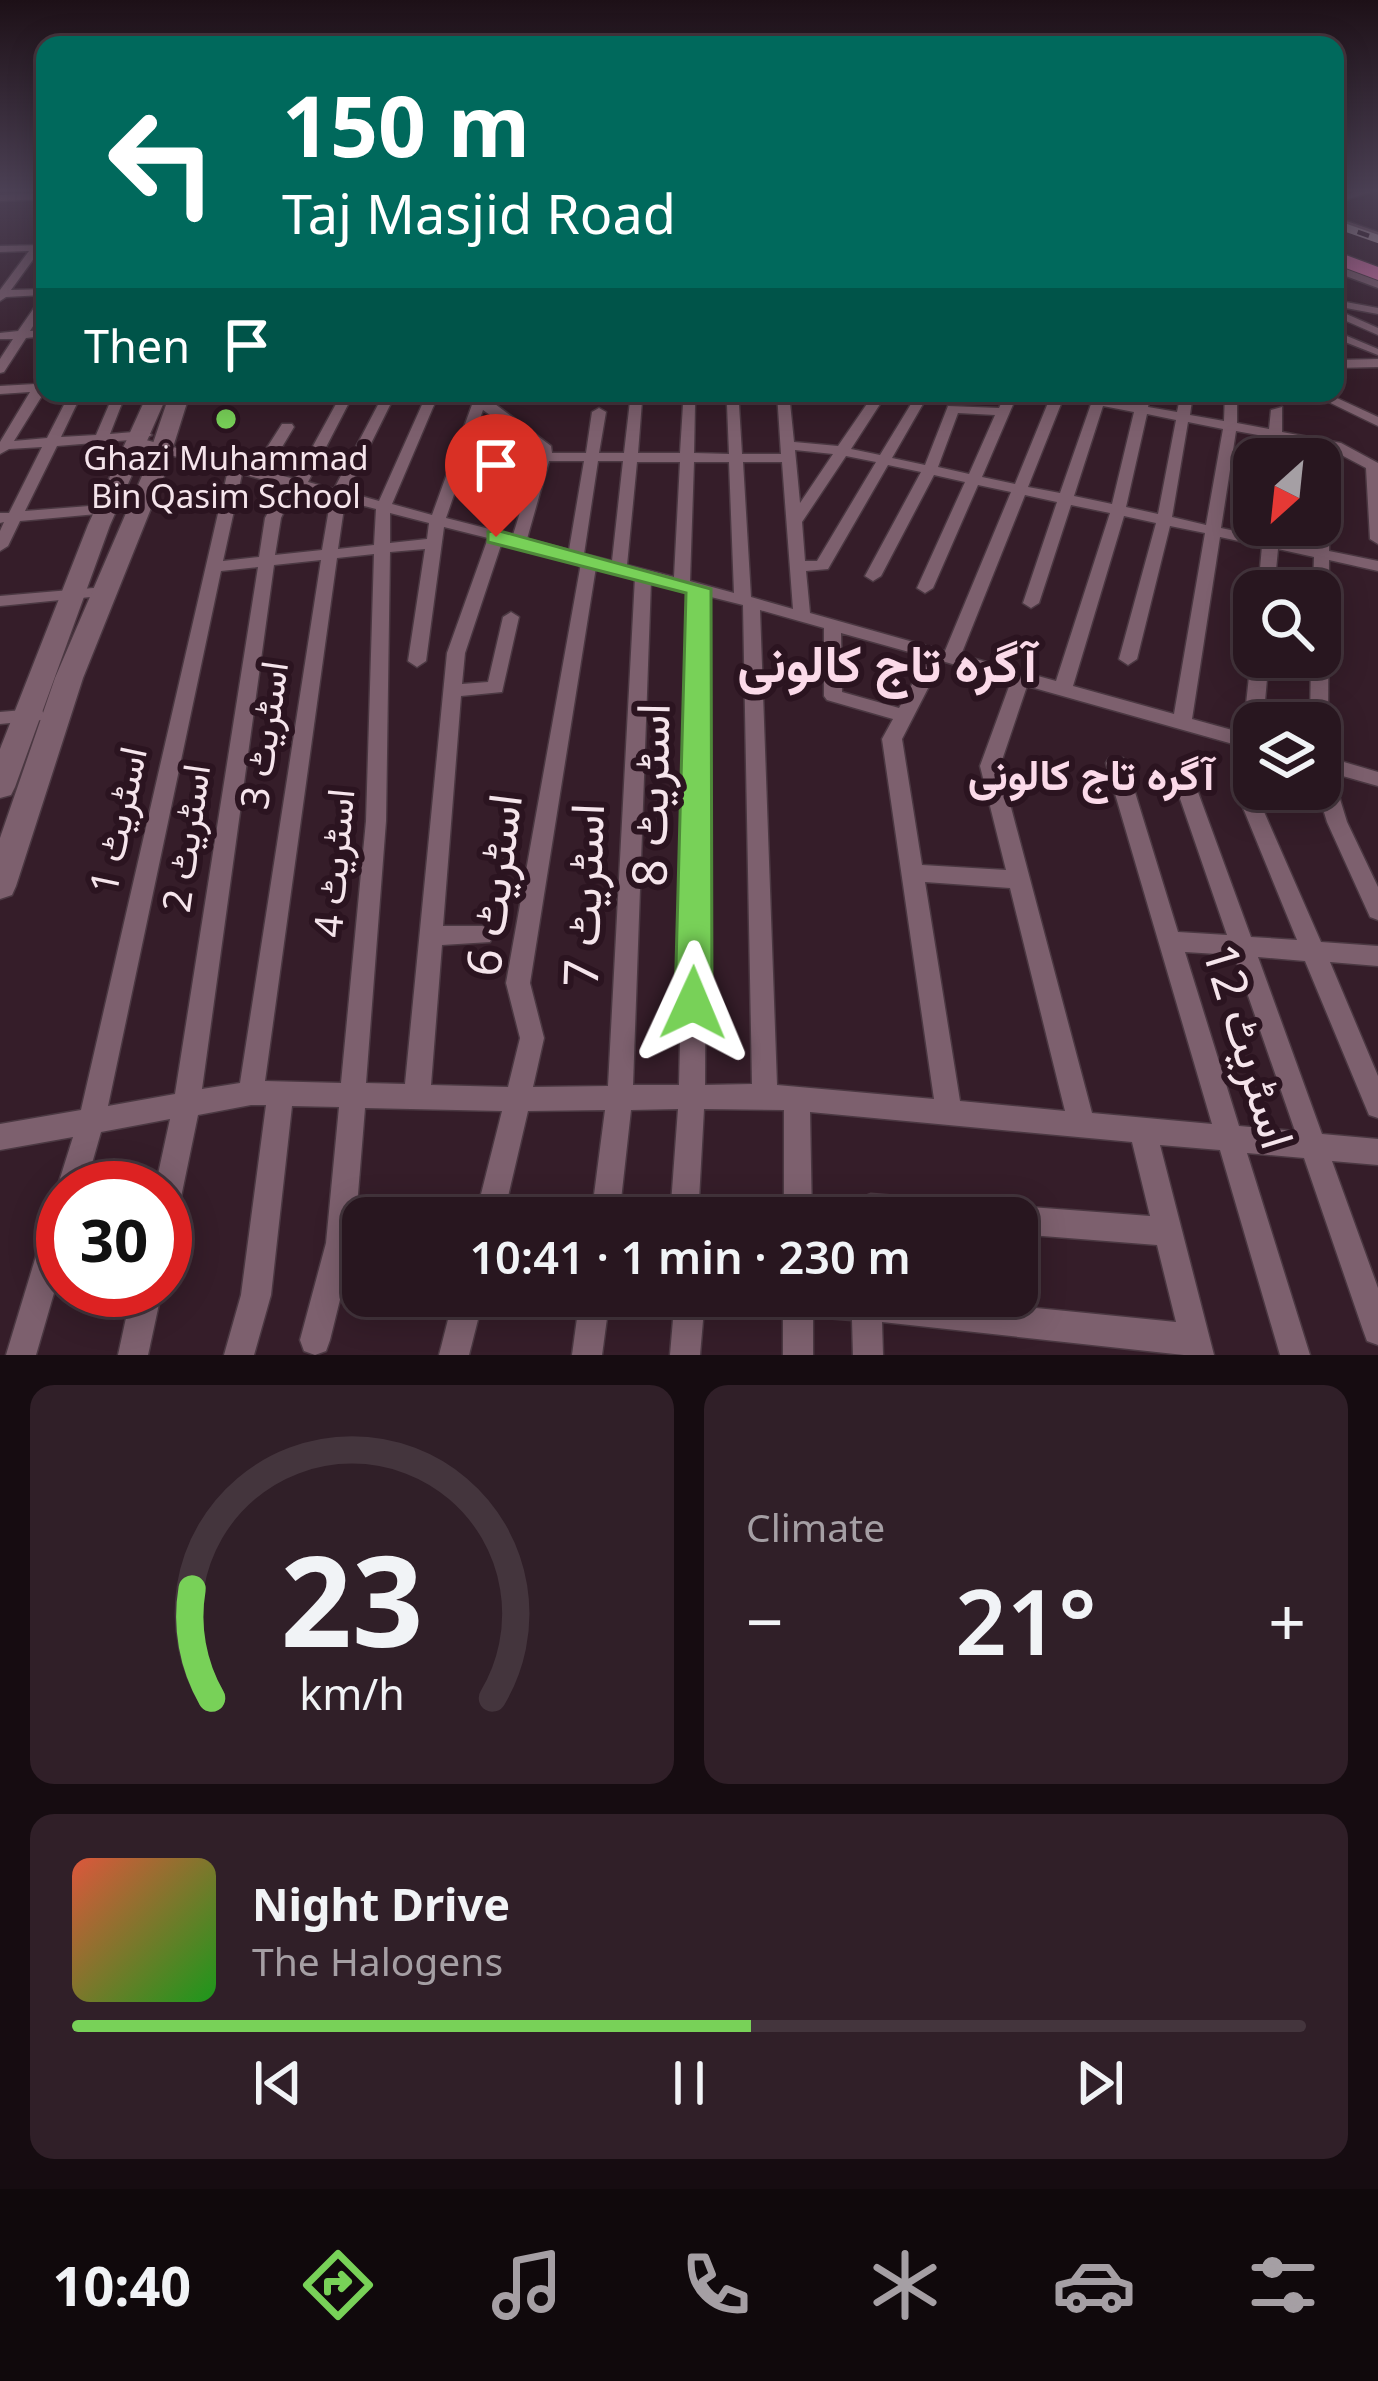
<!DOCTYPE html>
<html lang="en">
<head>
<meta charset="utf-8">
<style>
	:root { --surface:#28161f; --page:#301f28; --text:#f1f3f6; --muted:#a59fa4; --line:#44353d; --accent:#78d158 }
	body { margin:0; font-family:"Noto Sans",Vazirmatn,sans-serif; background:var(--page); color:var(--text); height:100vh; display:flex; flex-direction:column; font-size:45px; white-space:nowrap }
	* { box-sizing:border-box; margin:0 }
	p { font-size:39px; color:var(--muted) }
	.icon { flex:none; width:66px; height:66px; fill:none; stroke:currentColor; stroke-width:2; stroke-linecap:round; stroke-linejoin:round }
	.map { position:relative; height:1355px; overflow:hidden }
	.sheet { display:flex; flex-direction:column; gap:30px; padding:30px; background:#160c11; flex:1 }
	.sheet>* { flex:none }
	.banner { position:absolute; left:36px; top:36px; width:1308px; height:366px; border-radius:24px; box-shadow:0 6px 30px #0003,0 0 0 3px var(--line); background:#00695c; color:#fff; overflow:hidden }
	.needle { width:78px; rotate:207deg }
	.controls { position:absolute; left:1233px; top:438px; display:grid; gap:24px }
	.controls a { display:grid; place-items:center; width:108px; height:108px; border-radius:24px; background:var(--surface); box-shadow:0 6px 30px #0003,0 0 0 3px var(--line); font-size:60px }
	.speed { position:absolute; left:36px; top:1161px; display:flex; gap:24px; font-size:60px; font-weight:700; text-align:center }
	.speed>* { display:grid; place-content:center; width:156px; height:156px; border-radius:50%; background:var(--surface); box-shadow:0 6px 30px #0003,0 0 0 3px var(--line); line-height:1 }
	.speed .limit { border:18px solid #d22; background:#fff; color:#111 }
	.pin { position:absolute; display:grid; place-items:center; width:102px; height:102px; color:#fff; margin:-123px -51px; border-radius:50% 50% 50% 0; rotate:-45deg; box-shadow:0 0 12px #0007 }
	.pin .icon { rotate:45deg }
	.me { position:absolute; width:132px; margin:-66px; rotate:1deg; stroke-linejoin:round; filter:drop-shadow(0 0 9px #0008) }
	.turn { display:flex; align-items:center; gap:42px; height:252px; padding:0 48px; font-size:54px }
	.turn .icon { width:156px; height:156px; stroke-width:2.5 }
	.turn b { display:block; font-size:84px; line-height:102px }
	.then { display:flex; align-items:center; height:114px; padding:0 48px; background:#0003; gap:24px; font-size:45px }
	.big { font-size:90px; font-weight:600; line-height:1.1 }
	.sheet .card { flex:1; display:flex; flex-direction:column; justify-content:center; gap:18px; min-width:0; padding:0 42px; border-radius:24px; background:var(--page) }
	.sheet .dial { align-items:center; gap:0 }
	.dial svg { height:312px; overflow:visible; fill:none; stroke:var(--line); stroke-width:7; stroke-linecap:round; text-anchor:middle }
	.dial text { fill:var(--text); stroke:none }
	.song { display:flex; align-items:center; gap:36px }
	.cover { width:144px; height:144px; border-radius:18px; background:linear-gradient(135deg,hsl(10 70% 55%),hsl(120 70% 35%)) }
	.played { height:12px; border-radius:6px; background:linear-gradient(90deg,var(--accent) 55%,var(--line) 55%) }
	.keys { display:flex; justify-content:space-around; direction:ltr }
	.heat { display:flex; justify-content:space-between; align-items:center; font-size:66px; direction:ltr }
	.sheet .tiles { flex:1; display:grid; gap:30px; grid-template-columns:1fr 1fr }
	.card:last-child { grid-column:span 2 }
	.trip { position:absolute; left:342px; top:1197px; width:696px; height:120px; border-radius:24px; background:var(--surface); box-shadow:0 6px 30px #0003,0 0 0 3px var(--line); font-weight:600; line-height:120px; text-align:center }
	.menu { display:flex; height:192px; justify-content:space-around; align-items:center; background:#10090c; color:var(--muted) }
	.menu .icon { width:84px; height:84px }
	.menu .active { color:var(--accent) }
	.menu b { font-size:54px; color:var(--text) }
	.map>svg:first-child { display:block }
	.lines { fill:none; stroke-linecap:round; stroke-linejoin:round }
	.minor-casing { stroke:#4b3842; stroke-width:3 }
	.secondary-casing { stroke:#4b3842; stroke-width:3 }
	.trunk-casing { stroke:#4b3842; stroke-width:3 }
	.minor { fill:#7d606e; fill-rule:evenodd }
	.secondary { fill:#7d606e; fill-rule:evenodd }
	.trunk { fill:#d672a8; fill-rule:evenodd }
	.rail-casing { stroke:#bfacb5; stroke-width:8 }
	.rail { stroke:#2b1420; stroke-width:4.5; stroke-dasharray:12; stroke-linecap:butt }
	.route { fill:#78d158; stroke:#4e8839; stroke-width:3 }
	.poi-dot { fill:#78d158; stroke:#2b1420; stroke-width:4.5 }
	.labels { text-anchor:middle; stroke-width:12; stroke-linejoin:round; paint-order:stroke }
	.far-poi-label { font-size:33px; fill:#f5e4eb; stroke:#2b1420 }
	.street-label { font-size:39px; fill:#f5e4eb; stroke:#2b1420 }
	.neighbourhood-label { font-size:42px; font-weight:bold; fill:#fbdae9; stroke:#2b1420 }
	.near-street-label { font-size:48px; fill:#f5e4eb; stroke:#2b1420 }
	.district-label { font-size:51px; font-weight:bold; fill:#fbdae9; stroke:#2b1420 }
</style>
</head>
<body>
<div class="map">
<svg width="1378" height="1355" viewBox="0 0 1378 1355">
	<rect width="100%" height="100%" fill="#351d29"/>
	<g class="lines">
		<g class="minor-casing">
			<g id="minor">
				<polygon points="1359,191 1374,191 1335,203 1335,197"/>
				<polygon points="45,193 45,199 0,201 0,195"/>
				<polygon points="1335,217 1378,232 1378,238 1335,223"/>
				<polygon points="44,245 44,249 40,250 11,290 45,289 45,307 30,331 45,330 45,336 26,338 4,372 0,373 0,359 13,339 0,339 0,333 18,331 43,295 6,297 0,301 0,290 29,251 0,252 0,246"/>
				<polygon points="1335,265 1378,281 1378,288 1335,272"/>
				<polygon points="1335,300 1378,308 1378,314 1335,306"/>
				<polygon points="1335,309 1378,328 1378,335 1335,316"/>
				<polygon points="1335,331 1378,349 1378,355 1335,338"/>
				<polygon points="1378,359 1378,367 1335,368 1335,360"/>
				<path d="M45,373V391L14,441L47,438L70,393H82L61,437L96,435L114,393H126L110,434L145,431L152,435L142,439L254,468L282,424H292L294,427L267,472L295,479L342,393H354L308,482L334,489L381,399L392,396L393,399L347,492L379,501L425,398L436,395L437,398L392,504L432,515L473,402L470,393H482L485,403L495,404L551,446L552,453H586L592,412L599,408L606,412L599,453H624L630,401L636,397L642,401L638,453H680L683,405L689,401L695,405L694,453L729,454L727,405L733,401L739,405L742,454H781L777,393H789L794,442L838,446L871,398H881L882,401L851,449L880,455L911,404L917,400L923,404L892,458L925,465L948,406L999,408L1006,393H1018L982,477L1015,484L1052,393L1093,397L1095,393H1107L1105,399L1136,405L1139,393H1151L1148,407L1177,412L1181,393H1193L1190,415L1224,421L1225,393H1237V423L1269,429L1271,410L1282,407V432L1341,443L1378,463V544L1370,539L1366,468L1330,449L1329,551L1378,561V571L1329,560L1328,723L1326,728L1320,729V723H1310L1311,657H1320V591H1313L1314,557L1278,549L1274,591H1258L1262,546L1220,537L1192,719L1243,733L1251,657L1254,653V657H1269L1263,723H1254V789L1321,942L1378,946V966L1330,962L1378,1076V1118L1369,1115L1305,961L1258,957L1322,1134L1378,1139V1165L1332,1161L1378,1288V1345L1367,1341L1363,1330L1304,1158L1247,1153L1310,1355H1280L1220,1150L1160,1145L1214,1355H1184L882,1322L883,1355H853L852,1320L813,1317V1355H783V1316L704,1309L700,1355H670L675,1296H915L1176,1322L1157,1245L1017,1234V1218H861L857,1208L861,1198L871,1194L996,1204L1007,1210L1017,1206L1150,1216L1132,1142L810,1112L812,1218H784V1110L704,1109L698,1218H670L678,1109L631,1110L619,1218H591L605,1110L528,1111L503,1218H475L502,1111L365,1108L354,1243L330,1340L326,1351L315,1355L304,1351L300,1340L326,1243L339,1107L292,1106L271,1295L254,1355H224L241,1295L266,1105H251L198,1115L179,1207L175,1217L165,1221V1188H155L170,1119L101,1132L85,1188H63V1198L57,1188L73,1137L0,1150V1124L81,1110L228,470L131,445L130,440L57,446L25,511L141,502L148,506L141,510L20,521L8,546L0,551V531L4,522L0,523V513H9L42,447L9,449L0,454V442L30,392L0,394V386L35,384L41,374ZM1063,399L1091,404L1060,493L1028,487ZM1103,406L1134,412L1112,504L1074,496ZM483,410L539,450L513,535L446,518ZM958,413L995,415L969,474L938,467ZM1147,414L1176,420L1158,514L1126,507ZM1188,422L1223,429L1206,525L1172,517ZM1236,431L1269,437L1267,459H1281L1282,440L1316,446V459H1320V525H1314V548L1278,540L1280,525H1264L1263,537L1221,528ZM795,450L833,454L800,503ZM846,456L876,462L817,561H805L802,522ZM549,461H584L569,550L527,539ZM598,461H623L612,561L584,554ZM637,462H680L674,577L627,565ZM694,462H729L734,593L690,581ZM743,462H782L793,609L751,597ZM888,465L921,472L865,576L873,581L881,576L934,475L965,482L917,588L925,593L933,588L978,485L1011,492L945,651L810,613L806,571L828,569ZM242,474L283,485L265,518L259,557L223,561ZM295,488L331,497L322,550L275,555L281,518ZM1025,495L1057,502L1023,603L1031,608L1039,603L1071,505L1110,513L1056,681L961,655ZM345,501L376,509L374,545L338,549ZM390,513L429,523L427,539L390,543ZM1124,516L1156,523L1119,659L1128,665L1137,659L1170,526L1205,533L1174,714L1073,686ZM444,527L488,538L447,653L405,1084L366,1083L386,821L390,552L425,549L408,661L417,667L426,661ZM502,542L581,563L506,983L520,1038L508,1087L431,1085L442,945L490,942L493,935L490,928L482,926H443L461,696L502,692L519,617L511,612L503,617L488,682L462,684L465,653ZM374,554L366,821L341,1083L265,1081L337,558ZM321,560L240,1083L202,1089L274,565ZM258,567L175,1094L108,1106L221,571ZM596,567L635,577L608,1086L533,1087L544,1038L530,983ZM651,581L691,591L679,1085H633ZM707,596L743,605L752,1084L705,1085ZM760,610L824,628V696L827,700L893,719L882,739L934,1099L777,1085ZM841,633L927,657L899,708L842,692ZM942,661L1011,681L980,766L1006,870L922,865L902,739ZM1027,686L1233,744L1232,781L1297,940L1251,937L1195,784L1192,779H1178L1175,784L1227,935L1178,932L1126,763L1123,758H1109L1106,763L1212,1124L1092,1113L1000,766ZM925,882L1010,888L1065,1111L960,1101ZM1185,952L1234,955L1295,1131L1239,1126Z"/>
				<polygon points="1310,393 1326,393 1378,417 1378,426"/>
				<polygon points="105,587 111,589 113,592 111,595 0,606 0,596"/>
				<polygon points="35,709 42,710 44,715 42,720 0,724 0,712"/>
				<polygon points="1320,755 1378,772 1378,786 1332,773 1347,822 1378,887 1378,920 1370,917 1327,822 1317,789 1320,789"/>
				<polygon points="63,1199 63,1262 36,1355 6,1355 49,1213 53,1203"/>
				<polygon points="132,1290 162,1290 148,1355 118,1355"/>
				<polygon points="454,1296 484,1296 469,1355 439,1355"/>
				<polygon points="580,1296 610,1296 602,1355 572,1355"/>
			</g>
		</g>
		<g class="secondary-casing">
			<g id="secondary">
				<polygon points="148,393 168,393 110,525 15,787 11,795 0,798 0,749 88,525"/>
				<polygon points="170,393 190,393 164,476 83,678 16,886 12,895 0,899 0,838 55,678 142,476"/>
			</g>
		</g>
		<g class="trunk-casing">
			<polygon id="trunk" points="1335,251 1378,267 1378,280 1335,264"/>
		</g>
		<use href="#minor" class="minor"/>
		<use href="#secondary" class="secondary"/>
		<use href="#trunk" class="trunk"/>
		<g class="rail-casing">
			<polyline id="rail" points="1335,224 1378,239"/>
		</g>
		<use href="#rail" class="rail"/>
	</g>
	<linearGradient id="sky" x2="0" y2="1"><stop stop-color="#1d1017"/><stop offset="0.5" stop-color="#4b4054"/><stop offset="1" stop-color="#4b4054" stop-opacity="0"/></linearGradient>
	<rect width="1378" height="381" fill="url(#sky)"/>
	<polygon class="route" points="496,530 711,589 712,1003 706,1015 693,1019 680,1015 675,1003 686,593 488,542 488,532"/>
	<circle class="poi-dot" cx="226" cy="419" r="12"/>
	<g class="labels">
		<g class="far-poi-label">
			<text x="226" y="470">Ghazi Muhammad<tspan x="226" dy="38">Bin Qasim School</tspan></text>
		</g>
		<g class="street-label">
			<text transform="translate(264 735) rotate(-82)" y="14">اسٹریٹ 3</text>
			<text transform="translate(118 820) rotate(-78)" y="14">اسٹریٹ 1</text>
			<text transform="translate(186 838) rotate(-82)" y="14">اسٹریٹ 2</text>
			<text transform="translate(334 863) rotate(-85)" y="14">اسٹریٹ 4</text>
		</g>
		<g class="neighbourhood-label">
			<text x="1091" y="790">آگرہ تاج کالونی</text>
		</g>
		<g class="near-street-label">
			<text transform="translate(651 795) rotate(-89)" y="17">اسٹریٹ 8</text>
			<text transform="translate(494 885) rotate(-83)" y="17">اسٹریٹ 6</text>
			<text transform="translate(584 895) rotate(-88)" y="17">اسٹریٹ 7</text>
			<text transform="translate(1249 1046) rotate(73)" y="17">اسٹریٹ 12</text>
		</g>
		<g class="district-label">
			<text x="887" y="682">آگرہ تاج کالونی</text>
		</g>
	</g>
</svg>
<div class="controls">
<a><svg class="needle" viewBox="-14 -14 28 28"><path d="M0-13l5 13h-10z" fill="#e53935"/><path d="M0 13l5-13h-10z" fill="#a59fa4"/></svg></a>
<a><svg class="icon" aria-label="search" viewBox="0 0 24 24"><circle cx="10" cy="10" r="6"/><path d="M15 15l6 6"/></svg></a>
<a><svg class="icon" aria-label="layers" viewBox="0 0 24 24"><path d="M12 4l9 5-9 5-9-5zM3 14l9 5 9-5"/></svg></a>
</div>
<div class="speed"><div class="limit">30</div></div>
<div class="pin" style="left:496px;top:537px;background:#d93025"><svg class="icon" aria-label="arrive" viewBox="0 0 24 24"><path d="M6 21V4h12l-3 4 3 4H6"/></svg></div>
<svg class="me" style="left:693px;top:1003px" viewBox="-20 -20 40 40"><path d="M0-17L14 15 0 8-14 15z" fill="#78d158" stroke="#fff" stroke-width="4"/></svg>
<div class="trip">10:41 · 1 min · 230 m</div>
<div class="banner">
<div class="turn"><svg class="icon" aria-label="left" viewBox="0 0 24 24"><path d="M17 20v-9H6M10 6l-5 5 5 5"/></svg><div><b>150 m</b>Taj Masjid Road</div></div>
<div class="then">Then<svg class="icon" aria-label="arrive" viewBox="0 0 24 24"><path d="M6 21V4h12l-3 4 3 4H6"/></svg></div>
</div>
</div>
<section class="sheet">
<div class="tiles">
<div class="card dial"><svg viewBox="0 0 100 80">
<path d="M14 69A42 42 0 1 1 86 69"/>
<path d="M14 69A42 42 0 0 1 9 41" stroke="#78d158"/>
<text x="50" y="56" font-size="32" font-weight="700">23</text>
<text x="50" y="72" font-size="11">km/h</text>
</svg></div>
<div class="card"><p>Climate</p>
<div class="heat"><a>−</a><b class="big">21°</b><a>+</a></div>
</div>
<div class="card">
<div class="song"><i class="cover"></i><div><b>Night Drive</b><p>The Halogens</p></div></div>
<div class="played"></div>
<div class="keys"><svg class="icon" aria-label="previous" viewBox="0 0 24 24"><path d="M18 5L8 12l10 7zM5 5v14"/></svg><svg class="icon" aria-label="pause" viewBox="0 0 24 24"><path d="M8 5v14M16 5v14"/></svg><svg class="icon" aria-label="next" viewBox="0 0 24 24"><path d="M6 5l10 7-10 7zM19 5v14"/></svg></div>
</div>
</div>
</section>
<nav class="menu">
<b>10:40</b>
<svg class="icon active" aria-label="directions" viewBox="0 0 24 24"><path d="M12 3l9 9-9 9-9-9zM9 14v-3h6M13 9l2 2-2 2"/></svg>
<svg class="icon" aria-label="music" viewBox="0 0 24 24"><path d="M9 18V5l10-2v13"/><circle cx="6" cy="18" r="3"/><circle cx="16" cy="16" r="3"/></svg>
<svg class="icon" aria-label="phone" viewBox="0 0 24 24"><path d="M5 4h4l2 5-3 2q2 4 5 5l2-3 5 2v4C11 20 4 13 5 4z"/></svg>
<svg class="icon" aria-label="climate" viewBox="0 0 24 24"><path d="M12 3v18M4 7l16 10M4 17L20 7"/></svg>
<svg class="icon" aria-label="car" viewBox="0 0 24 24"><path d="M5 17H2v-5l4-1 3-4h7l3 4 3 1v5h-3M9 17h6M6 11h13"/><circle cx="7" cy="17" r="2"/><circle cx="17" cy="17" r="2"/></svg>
<svg class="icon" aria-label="filters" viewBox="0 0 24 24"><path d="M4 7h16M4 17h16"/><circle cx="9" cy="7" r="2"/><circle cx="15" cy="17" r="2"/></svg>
</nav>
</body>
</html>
